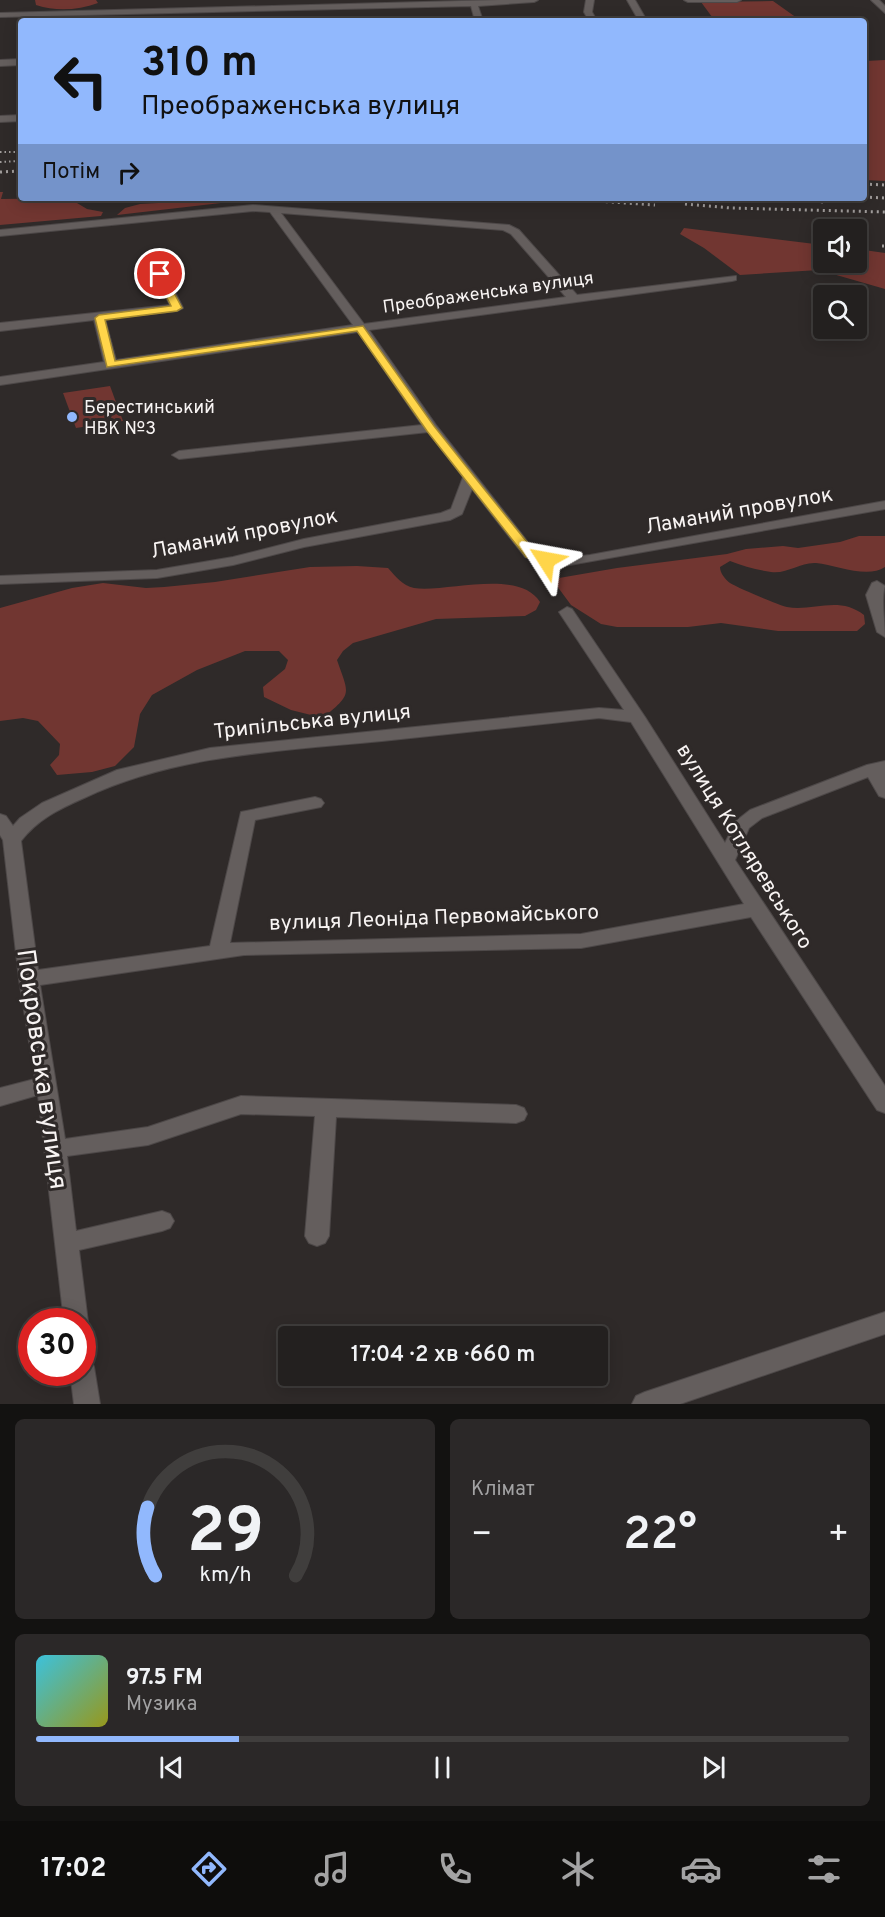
<!DOCTYPE html>
<html lang="uk">
<head>
<meta charset="utf-8">
<style>
	:root { --surface:#23201f; --page:#2b2828; --text:#f1f3f6; --muted:#a3a3a4; --line:#403e3d; --accent:#91b8fd }
	body { margin:0; font-family:Overpass,sans-serif; background:var(--page); color:var(--text); height:100vh; display:flex; flex-direction:column; font-size:22px; white-space:nowrap }
	* { box-sizing:border-box; margin:0 }
	p { font-size:20px; color:var(--muted) }
	.icon { flex:none; width:33px; height:33px; fill:none; stroke:currentColor; stroke-width:2; stroke-linecap:round; stroke-linejoin:round }
	.map { position:relative; height:1404px; overflow:hidden }
	.drawer { display:flex; flex-direction:column; gap:15px; padding:15px; background:#131211; flex:1 }
	.drawer>* { flex:none }
	.guide { position:absolute; left:18px; top:18px; width:849px; height:183px; border-radius:6px; box-shadow:0 3px 15px #0003,0 0 0 2px var(--line); background:#91b8fd; color:#111; overflow:hidden }
	.tools { position:absolute; left:813px; top:219px; display:grid; gap:12px }
	.tools a { display:grid; place-items:center; width:54px; height:54px; border-radius:6px; background:var(--surface); box-shadow:0 3px 15px #0003,0 0 0 2px var(--line); font-size:30px }
	.speed { position:absolute; left:18px; top:1308px; display:flex; gap:12px; font-size:30px; font-weight:700; text-align:center }
	.speed>* { display:grid; place-content:center; width:78px; height:78px; border-radius:50%; background:var(--surface); box-shadow:0 3px 15px #0003,0 0 0 2px var(--line); line-height:1 }
	.speed .limit { border:9px solid #d22; background:#fff; color:#111 }
	.pin { position:absolute; display:grid; place-items:center; width:51px; height:51px; color:#fff; margin:-26px; border:3px solid #fff; border-radius:50%; box-shadow:0 2px 6px #0007 }
	.me { position:absolute; width:66px; margin:-33px; rotate:304deg; stroke-linejoin:round; filter:drop-shadow(0 0 4px #0008) }
	.turn { display:flex; align-items:center; gap:21px; height:126px; padding:0 24px; font-size:27px }
	.turn .icon { width:78px; height:78px; stroke-width:2.5 }
	.turn b { display:block; font-size:42px; line-height:51px }
	.then { display:flex; align-items:center; height:57px; padding:0 24px; background:#0003; gap:12px; font-size:22px }
	.big { font-size:45px; font-weight:600; line-height:1.1 }
	.drawer .tile { flex:1; display:flex; flex-direction:column; justify-content:center; gap:9px; min-width:0; padding:0 21px; border-radius:9px; background:var(--page) }
	.drawer .dial { align-items:center; gap:0 }
	.dial svg { height:156px; overflow:visible; fill:none; stroke:var(--line); stroke-width:7; stroke-linecap:round; text-anchor:middle }
	.dial text { fill:var(--text); stroke:none }
	.song { display:flex; align-items:center; gap:18px }
	.cover { width:72px; height:72px; border-radius:9px; background:linear-gradient(135deg,hsl(190 70% 55%),hsl(60 70% 35%)) }
	.played { height:6px; border-radius:3px; background:linear-gradient(90deg,var(--accent) 25%,var(--line) 25%) }
	.keys { display:flex; justify-content:space-around; direction:ltr }
	.heat { display:flex; justify-content:space-between; align-items:center; font-size:33px; direction:ltr }
	.drawer .tiles { flex:1; display:grid; gap:15px; grid-template-columns:1fr 1fr }
	.tile:last-child { grid-column:span 2 }
	.trip { position:absolute; left:278px; top:1326px; width:330px; height:60px; border-radius:6px; background:var(--surface); box-shadow:0 3px 15px #0003,0 0 0 2px var(--line); font-weight:600; line-height:60px; text-align:center }
	.dock { display:flex; height:96px; justify-content:space-around; align-items:center; background:#0e0d0c; color:var(--muted) }
	.dock .icon { width:42px; height:42px }
	.dock .active { color:var(--accent) }
	.dock b { font-size:27px; color:var(--text) }
	.map>svg:first-child { display:block }
	.green { fill:#713631 }
	.lines { fill:none; stroke-linecap:round; stroke-linejoin:round }
	.minor-casing { stroke:#4d4848; stroke-width:2 }
	.minor { fill:#645e5d; fill-rule:evenodd }
	.rail-far1 { stroke:#a19d9c; stroke-width:2; stroke-dasharray:1.5 3; stroke-linecap:butt }
	.rail { stroke:#a19d9c; stroke-width:3; stroke-dasharray:2 4; stroke-linecap:butt }
	.route { fill:#ffd54a; stroke:#a68a30; stroke-width:1.5 }
	.poi-dot { fill:#91b8fd; stroke:#2f2a29; stroke-width:2 }
	.labels { text-anchor:middle; stroke-width:6; stroke-linejoin:round; paint-order:stroke }
	.far-street-label { font-size:18px; fill:#f8f4f3; stroke:#2f2a29 }
	.far-poi-label { font-size:18px; fill:#f8f4f3; stroke:#2f2a29; text-anchor:start }
	.street-label { font-size:21px; fill:#f8f4f3; stroke:#2f2a29 }
	.near-street-label { font-size:26px; fill:#f8f4f3; stroke:#2f2a29 }
</style>
</head>
<body>
<div class="map">
<svg width="885" height="1404" viewBox="0 0 885 1404">
	<rect width="100%" height="100%" fill="#2f2a29"/>
	<g class="green">
		<path d="M35,0H96L98,3C78,10 57,12 36,5Z"/>
		<polygon points="773,1 797,18 829,21 715,21 701,2"/>
		<polygon points="864,57 866,61 885,60 885,181 864,180"/>
		<polygon points="0,192 3,192 1,199 77,198 77,203 87,209 103,212 101,216 0,225"/>
		<polygon points="213,200 221,203 117,215 125,208 140,204"/>
		<polygon points="684,228 823,245 824,262 856,262 857,249 885,253 885,289 819,270 740,275 704,248 680,234"/>
		<polygon points="110,386 123,421 76,428 63,393"/>
		<path d="M859,536H885V567C867,579 837,565 816,563C800,562 788,574 771,572C757,570 743,566 730,561L720,567C720,573 725,579 730,583C738,588 776,604 787,607C812,612 839,595 864,615L865,624L857,631H778L721,623L688,627H617L601,624L571,605L554,582L559,578L617,568L727,554L746,549L783,546L798,548L840,542Z"/>
		<path d="M357,566L388,568C396,577 402,585 414,588C445,593 519,568 540,602L536,610L525,616L436,619L353,643L343,651L337,660C349,695 353,693 323,718L291,710L264,697L263,687L285,669L288,660L279,651H245L197,670L152,695L140,714L134,747L115,766L92,772L57,775L50,765L59,755L60,744L38,721L23,718L0,721V608L72,588L103,583L146,588L164,587L215,582L310,567Z"/>
	</g>
	<g class="lines">
		<g class="minor-casing">
			<g id="minor">
				<polygon points="499,0 538,0 534,2 478,6 483,21 475,21 471,6 0,17 0,13"/>
				<polygon points="586,0 594,0 592,12 597,21 589,21 584,12"/>
				<polygon points="627,0 635,0 647,21 639,21"/>
				<polygon points="684,0 741,0 737,2 688,2"/>
				<polygon points="871,0 879,0 885,6 885,13"/>
				<polygon points="21,59 21,65 0,66 0,60"/>
				<polygon points="21,115 21,121 0,122 0,116"/>
				<path d="M253,205L509,225L519,230L577,295L736,276V280L732,281L369,330L436,425L535,551L564,558L590,555L885,501V509L564,566L525,557L472,489L462,514L450,520L304,547L233,565L157,578L0,584V576L157,570L233,557L304,539L441,513L451,509L463,477L428,432L179,459L172,455L179,451L422,425L358,332L0,385V377L104,362L94,320L0,331V323L170,305L154,274L160,271L166,274L183,308L177,311L105,319L116,360L353,325L270,212L253,211L0,236V230ZM281,213L503,230L511,234L566,297L364,324Z"/>
				<path d="M877,581L885,586C881,597 885,623 885,637L877,632L866,595L872,583Z"/>
				<path d="M567,607L572,609L645,717L725,843L736,821L750,810L867,765L885,761V798L879,796L868,777L762,818L749,828L735,860L885,1086V1113L877,1110L751,917L581,948L244,955L40,985L65,1139L148,1127L241,1096L516,1105L524,1108L527,1114L524,1120L516,1123L336,1117L329,1236L325,1243L317,1246L309,1243L305,1236L315,1116L241,1114L148,1145L67,1156L76,1231L162,1211L170,1214L174,1221L170,1228L162,1231L79,1250L88,1322L82,1331V1322H64L38,1095L0,1106V1088L35,1079L19,979L3,840L0,835V814L6,816L13,826L20,818L42,803L117,770L210,748L599,708L624,710L559,612ZM599,718L631,722L744,904L581,934L230,943L255,820L321,807L324,803L321,799L315,797L241,812L210,946L38,970L21,841C38,819 59,809 84,798C177,754 281,751 382,741C454,733 527,726 599,718Z"/>
				<polygon points="885,1312 885,1334 680,1404 632,1404 636,1396 645,1392"/>
				<polygon points="82,1356 91,1359 94,1367 100,1404 74,1404 70,1372 82,1372"/>
			</g>
		</g>
		<use href="#minor" class="minor"/>
		<g class="rail-far1">
			<polyline points="0,152 21,152"/>
			<polyline points="0,162 21,161"/>
		</g>
		<g class="rail">
			<polyline points="0,172 21,171"/>
			<polyline points="864,184 885,185"/>
			<polyline points="864,197 885,198"/>
			<polyline points="552,198 655,205"/>
			<polyline points="716,198 755,201"/>
			<polyline points="755,198 825,202"/>
			<polyline points="685,204 731,208 885,212"/>
			<polyline points="882,246 885,246"/>
		</g>
	</g>
	<polygon class="route" points="156,272 163,272 182,308 177,311 105,320 115,361 363,326 434,426 485,490 535,552 550,557 550,562 546,563 526,557 427,431 357,331 107,367 95,318 99,315 171,306 155,274"/>
	<circle class="poi-dot" cx="72" cy="417" r="6"/>
	<g class="labels">
		<g class="far-street-label">
			<text transform="translate(488 292) rotate(-8)" y="6">Преображенська вулиця</text>
		</g>
		<g class="far-poi-label">
			<text x="84" y="413">Берестинський<tspan x="84" dy="21">НВК №3</tspan></text>
		</g>
		<g class="street-label">
			<text transform="translate(739 510) rotate(-10)" y="7">Ламаний провулок</text>
			<text transform="translate(244 533) rotate(-11)" y="7">Ламаний провулок</text>
			<text transform="translate(312 721) rotate(-6)" y="7">Трипільська вулиця</text>
			<text transform="translate(745 846) rotate(58)" y="7">вулиця Котляревського</text>
			<text transform="translate(434 917) rotate(-2)" y="7">вулиця Леоніда Первомайського</text>
		</g>
		<g class="near-street-label">
			<text transform="translate(43 1069) rotate(82)" y="9">Покровська вулиця</text>
		</g>
	</g>
</svg>
<div class="tools">
<a><svg class="icon" aria-label="sound" viewBox="0 0 24 24"><path d="M4 9h4l5-4v14l-5-4H4zM17 9q2 3 0 6"/></svg></a>
<a><svg class="icon" aria-label="search" viewBox="0 0 24 24"><circle cx="10" cy="10" r="6"/><path d="M15 15l6 6"/></svg></a>
</div>
<div class="speed"><div class="limit">30</div></div>
<div class="pin" style="left:160px;top:274px;background:#d93025"><svg class="icon" aria-label="arrive" viewBox="0 0 24 24"><path d="M6 21V4h12l-3 4 3 4H6"/></svg></div>
<svg class="me" style="left:546px;top:560px" viewBox="-20 -20 40 40"><path d="M0-17L14 15 0 8-14 15z" fill="#ffd54a" stroke="#fff" stroke-width="4"/></svg>
<div class="trip">17:04 · 2 хв · 660 m</div>
<div class="guide">
<div class="turn"><svg class="icon" aria-label="left" viewBox="0 0 24 24"><path d="M17 20v-9H6M10 6l-5 5 5 5"/></svg><div><b>310 m</b>Преображенська вулиця</div></div>
<div class="then">Потім<svg class="icon" aria-label="right" viewBox="0 0 24 24"><path d="M7 20v-9h11M14 6l5 5-5 5"/></svg></div>
</div>
</div>
<section class="drawer">
<div class="tiles">
<div class="tile dial"><svg viewBox="0 0 100 80">
<path d="M14 69A42 42 0 1 1 86 69"/>
<path d="M14 69A42 42 0 0 1 10 34" stroke="#91b8fd"/>
<text x="50" y="56" font-size="32" font-weight="700">29</text>
<text x="50" y="72" font-size="11">km/h</text>
</svg></div>
<div class="tile"><p>Клімат</p>
<div class="heat"><a>−</a><b class="big">22°</b><a>+</a></div>
</div>
<div class="tile">
<div class="song"><i class="cover"></i><div><b>97.5 FM</b><p>Музика</p></div></div>
<div class="played"></div>
<div class="keys"><svg class="icon" aria-label="previous" viewBox="0 0 24 24"><path d="M18 5L8 12l10 7zM5 5v14"/></svg><svg class="icon" aria-label="pause" viewBox="0 0 24 24"><path d="M8 5v14M16 5v14"/></svg><svg class="icon" aria-label="next" viewBox="0 0 24 24"><path d="M6 5l10 7-10 7zM19 5v14"/></svg></div>
</div>
</div>
</section>
<nav class="dock">
<b>17:02</b>
<svg class="icon active" aria-label="directions" viewBox="0 0 24 24"><path d="M12 3l9 9-9 9-9-9zM9 14v-3h6M13 9l2 2-2 2"/></svg>
<svg class="icon" aria-label="music" viewBox="0 0 24 24"><path d="M9 18V5l10-2v13"/><circle cx="6" cy="18" r="3"/><circle cx="16" cy="16" r="3"/></svg>
<svg class="icon" aria-label="phone" viewBox="0 0 24 24"><path d="M5 4h4l2 5-3 2q2 4 5 5l2-3 5 2v4C11 20 4 13 5 4z"/></svg>
<svg class="icon" aria-label="climate" viewBox="0 0 24 24"><path d="M12 3v18M4 7l16 10M4 17L20 7"/></svg>
<svg class="icon" aria-label="car" viewBox="0 0 24 24"><path d="M5 17H2v-5l4-1 3-4h7l3 4 3 1v5h-3M9 17h6M6 11h13"/><circle cx="7" cy="17" r="2"/><circle cx="17" cy="17" r="2"/></svg>
<svg class="icon" aria-label="filters" viewBox="0 0 24 24"><path d="M4 7h16M4 17h16"/><circle cx="9" cy="7" r="2"/><circle cx="15" cy="17" r="2"/></svg>
</nav>
</body>
</html>
